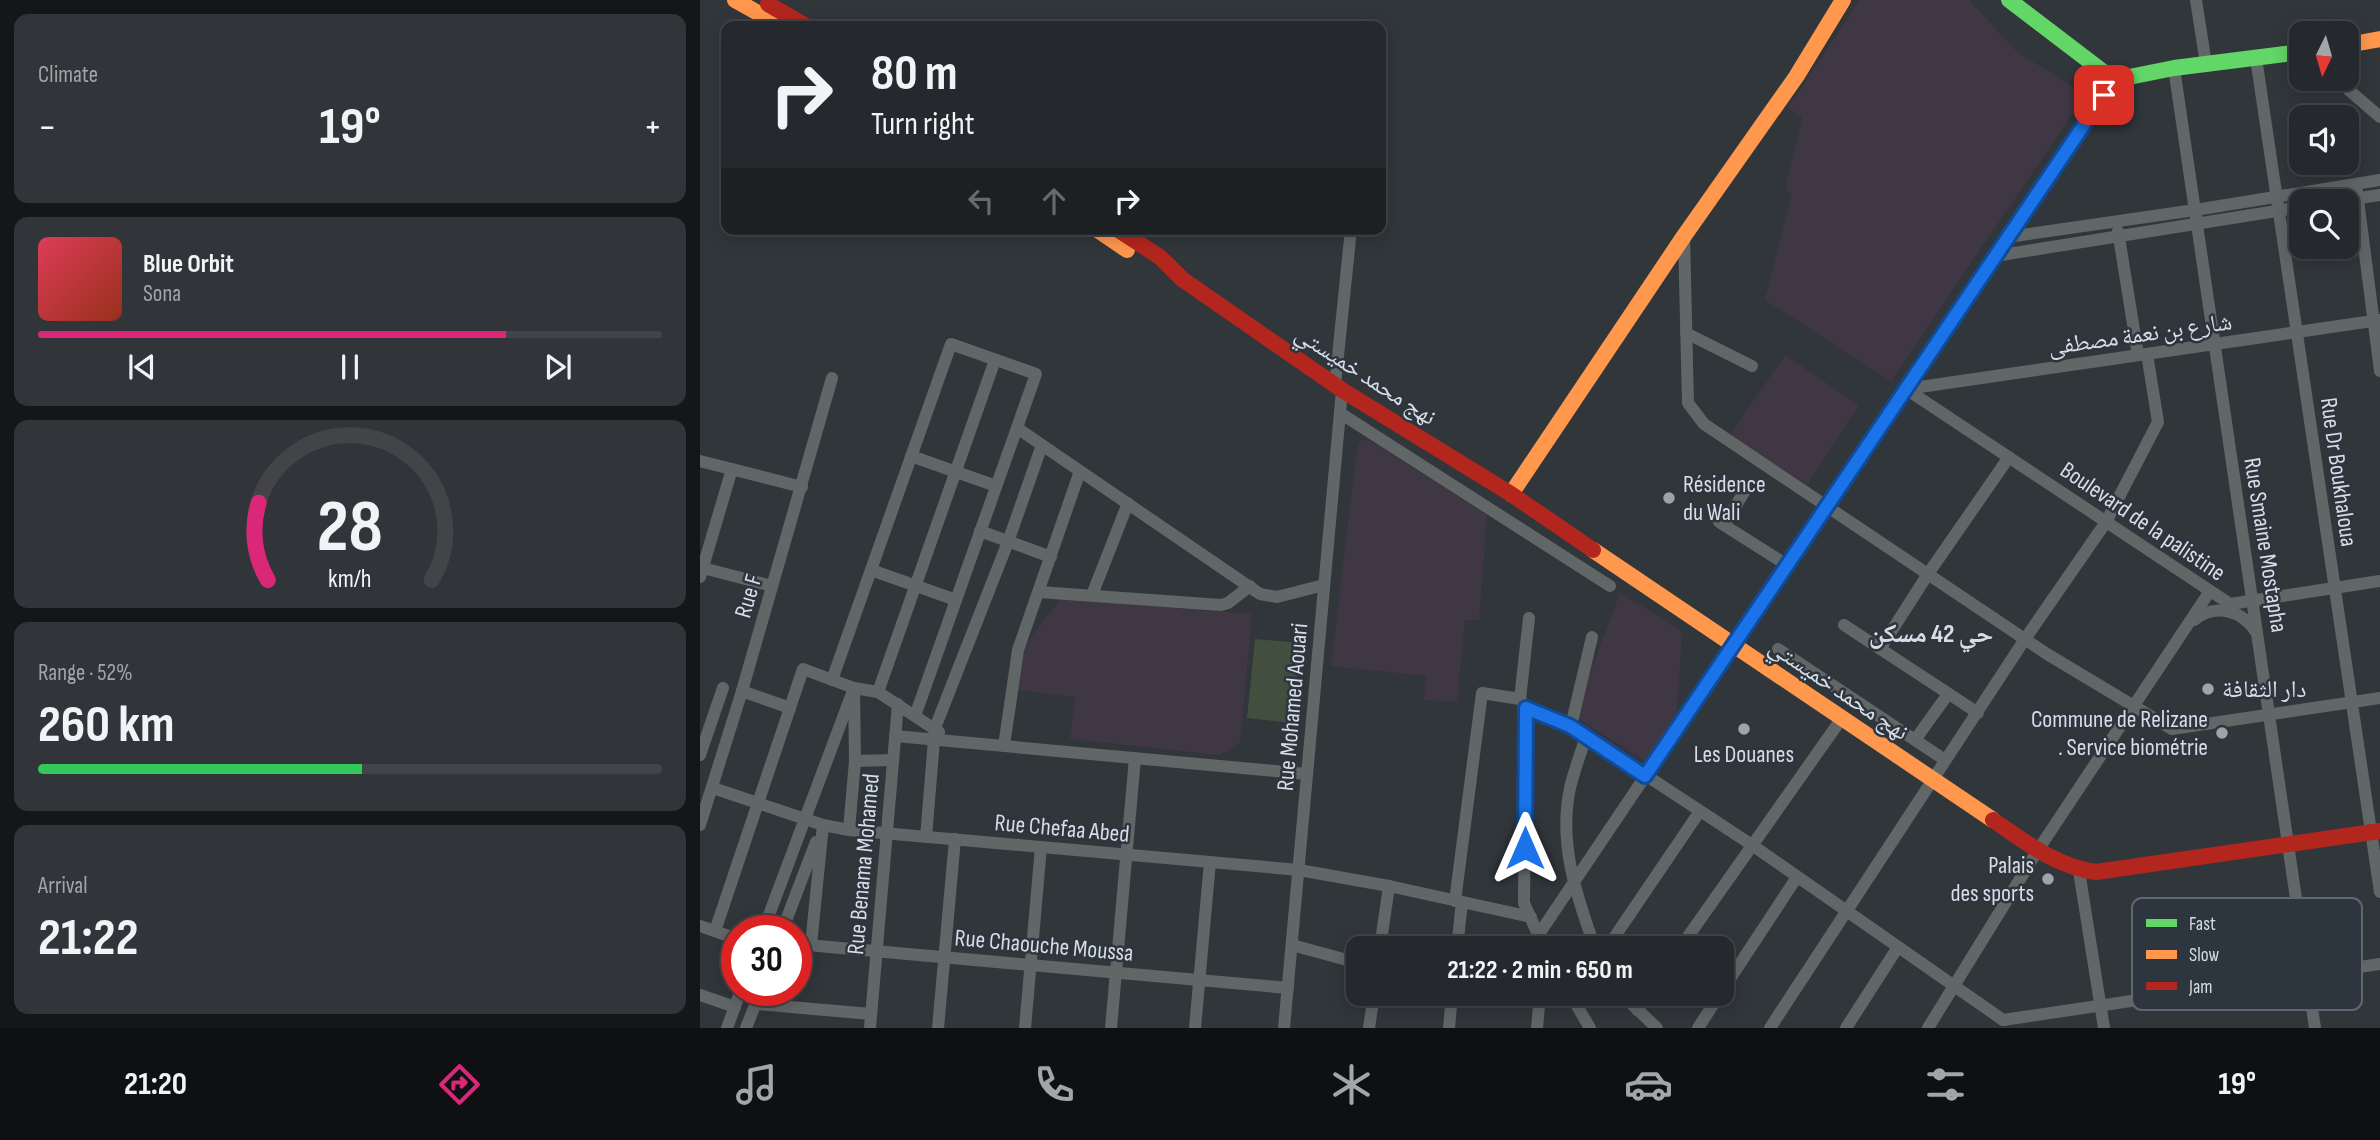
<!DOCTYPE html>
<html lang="en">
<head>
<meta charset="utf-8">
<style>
	:root { --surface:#25282c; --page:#313438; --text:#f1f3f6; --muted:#a3a6a9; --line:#424448; --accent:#db2777 }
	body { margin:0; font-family:"Sofia Sans Condensed","Noto Naskh Arabic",sans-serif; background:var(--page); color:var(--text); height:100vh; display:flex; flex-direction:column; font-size:26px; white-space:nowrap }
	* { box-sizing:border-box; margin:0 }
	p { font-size:23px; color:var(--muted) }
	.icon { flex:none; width:38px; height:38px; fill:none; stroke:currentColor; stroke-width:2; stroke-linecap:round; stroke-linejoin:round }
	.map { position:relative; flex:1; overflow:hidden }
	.sheet { display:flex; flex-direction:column; gap:14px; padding:14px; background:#141618; width:700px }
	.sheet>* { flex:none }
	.banner { position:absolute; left:21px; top:21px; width:665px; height:214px; border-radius:14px; box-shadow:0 4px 18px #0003,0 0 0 2px var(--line); background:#25282c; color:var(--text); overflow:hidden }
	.needle { width:46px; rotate:185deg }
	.tools { position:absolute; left:1589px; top:21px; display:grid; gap:14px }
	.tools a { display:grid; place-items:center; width:70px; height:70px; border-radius:14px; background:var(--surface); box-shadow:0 4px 18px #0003,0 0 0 2px var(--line); font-size:35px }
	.speed { position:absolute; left:21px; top:915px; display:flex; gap:14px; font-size:35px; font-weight:700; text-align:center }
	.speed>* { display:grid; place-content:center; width:91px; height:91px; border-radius:50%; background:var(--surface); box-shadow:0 4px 18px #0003,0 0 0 2px var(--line); line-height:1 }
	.speed .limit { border:10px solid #d22; background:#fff; color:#111 }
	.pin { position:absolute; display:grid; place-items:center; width:60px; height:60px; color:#fff; margin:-30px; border-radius:14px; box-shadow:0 4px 10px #0006 }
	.me { position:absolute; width:77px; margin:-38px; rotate:0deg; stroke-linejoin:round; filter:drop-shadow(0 0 5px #0008) }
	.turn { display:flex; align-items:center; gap:24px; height:147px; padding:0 35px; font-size:32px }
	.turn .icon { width:91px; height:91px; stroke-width:2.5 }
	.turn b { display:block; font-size:49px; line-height:60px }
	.lanes { display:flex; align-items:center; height:66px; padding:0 35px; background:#0003; justify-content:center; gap:35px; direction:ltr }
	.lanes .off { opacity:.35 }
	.big { font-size:52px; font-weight:700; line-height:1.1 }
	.sheet .card { flex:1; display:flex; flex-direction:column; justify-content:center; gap:10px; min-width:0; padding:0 24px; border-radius:14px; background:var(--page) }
	.sheet .dial { align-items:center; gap:0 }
	.dial svg { height:182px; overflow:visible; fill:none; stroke:var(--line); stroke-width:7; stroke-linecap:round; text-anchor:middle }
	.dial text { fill:var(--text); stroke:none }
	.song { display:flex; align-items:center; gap:21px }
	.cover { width:84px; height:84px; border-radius:10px; background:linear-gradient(135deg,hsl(350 70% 55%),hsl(10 70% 35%)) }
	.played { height:7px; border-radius:4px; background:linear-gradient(90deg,var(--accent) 75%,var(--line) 75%) }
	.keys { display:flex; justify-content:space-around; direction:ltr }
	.heat { display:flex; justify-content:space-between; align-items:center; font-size:38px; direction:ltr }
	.charge { height:10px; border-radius:5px; background:linear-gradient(90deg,#34c759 52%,var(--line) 0) }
	.trip { position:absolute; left:646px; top:936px; width:388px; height:70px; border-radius:14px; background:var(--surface); box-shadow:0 4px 18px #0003,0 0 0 2px var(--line); font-weight:700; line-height:70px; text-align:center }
	.menu { display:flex; height:112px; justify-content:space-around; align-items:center; background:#0f1012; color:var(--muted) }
	.menu .icon { width:49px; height:49px }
	.menu .selected { color:var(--accent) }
	.menu b { font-size:32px; color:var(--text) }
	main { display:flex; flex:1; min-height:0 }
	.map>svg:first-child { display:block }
	.education { fill:#403745 }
	.green { fill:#424e3e }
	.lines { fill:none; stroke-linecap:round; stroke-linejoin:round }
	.street { stroke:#616666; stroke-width:12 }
	.fast { stroke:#63d668; stroke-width:16 }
	.slow { stroke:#ff974d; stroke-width:16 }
	.jam { stroke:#b3261e; stroke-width:16 }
	.route-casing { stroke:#114b97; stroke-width:18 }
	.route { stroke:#1a73e8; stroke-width:12 }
	.poi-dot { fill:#9ea3a8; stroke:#2d353f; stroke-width:2.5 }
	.labels { text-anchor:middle; stroke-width:5; stroke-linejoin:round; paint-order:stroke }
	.street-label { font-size:24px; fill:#d8dde3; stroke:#2d353f }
	.poi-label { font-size:24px; fill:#d8dde3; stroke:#2d353f; text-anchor:start }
	.neighbourhood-label { font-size:26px; font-weight:bold; fill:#d8dde3; stroke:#2d353f }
	.key { fill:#2d353f; stroke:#606770; stroke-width:2 }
	.key-label { font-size:19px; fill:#d8dde3 }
</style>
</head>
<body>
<main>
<section class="sheet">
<div class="card"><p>Climate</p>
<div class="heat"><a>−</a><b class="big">19°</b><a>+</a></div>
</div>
<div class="card">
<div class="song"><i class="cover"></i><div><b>Blue Orbit</b><p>Sona</p></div></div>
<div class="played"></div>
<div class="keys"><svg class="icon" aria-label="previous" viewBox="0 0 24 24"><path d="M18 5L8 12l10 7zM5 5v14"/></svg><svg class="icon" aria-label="pause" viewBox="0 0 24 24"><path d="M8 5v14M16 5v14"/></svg><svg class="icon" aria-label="next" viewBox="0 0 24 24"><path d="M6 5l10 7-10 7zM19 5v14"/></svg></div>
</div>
<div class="card dial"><svg viewBox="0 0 100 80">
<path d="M14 69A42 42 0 1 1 86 69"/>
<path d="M14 69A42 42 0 0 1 10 35" stroke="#db2777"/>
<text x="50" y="56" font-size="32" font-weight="700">28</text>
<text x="50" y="72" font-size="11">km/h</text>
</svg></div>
<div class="card"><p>Range · 52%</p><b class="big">260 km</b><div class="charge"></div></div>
<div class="card"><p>Arrival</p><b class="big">21:22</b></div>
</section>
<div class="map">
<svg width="1680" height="1028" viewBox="0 0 1680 1028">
	<rect width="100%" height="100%" fill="#31363b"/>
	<g class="education">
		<polygon points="1160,0 1269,0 1316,51 1385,95 1191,381 1065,300 1092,194 1085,189 1102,118 1088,108"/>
		<polygon points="1085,355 1159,405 1107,485 1030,435"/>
		<polygon points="668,439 787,515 779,620 765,620 757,702 724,700 726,676 631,666 657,449 660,441"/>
		<polygon points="920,593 982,631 977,711 946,761 874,716"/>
		<polygon points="361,599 552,614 540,743 519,755 370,739 375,697 317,690 323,651 333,634"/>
	</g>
	<polygon class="green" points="555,639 600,643 592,723 547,718"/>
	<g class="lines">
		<g class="street">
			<polyline points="1496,0 1506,64"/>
			<polyline points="1556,58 1680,892"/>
			<polyline points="1474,68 1615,1028"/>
			<polyline points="1636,79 1680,117"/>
			<polyline points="1656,184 1680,371"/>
			<polyline points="1639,201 1680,195"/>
			<polyline points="1418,231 1438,355"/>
			<polyline points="984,236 988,403 1004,424 1347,654 1472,729 1680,698"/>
			<polyline points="1308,237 1495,210 1680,180"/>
			<polyline points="1295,256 1601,207"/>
			<polyline points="986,333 1052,366"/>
			<polyline points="635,385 651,229"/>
			<polyline points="1206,389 1530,604 1680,581"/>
			<polyline points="1206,389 1680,320"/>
			<polyline points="640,413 910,586"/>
			<polyline points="317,428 560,594 577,597 624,585"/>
			<polyline points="211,456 296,486"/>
			<polyline points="0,461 102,487"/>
			<polyline points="1019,522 1087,565"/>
			<polyline points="1024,525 1046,489"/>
			<polyline points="280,531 351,557"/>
			<polyline points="3,568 72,586"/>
			<polyline points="171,570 256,600"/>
			<polyline points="0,577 32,469"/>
			<polyline points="339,592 521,605 528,603 550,586"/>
			<polyline points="392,595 428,503"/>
			<path d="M1494,620C1515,603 1542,610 1556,632"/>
			<polyline points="1144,625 1278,713"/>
			<polyline points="1078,649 1245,760"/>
			<polyline points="1180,649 1228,574 1309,457"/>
			<polyline points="132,680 251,344 336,374 215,716"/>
			<polyline points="42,691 90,708"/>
			<polyline points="178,692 295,360"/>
			<polyline points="820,699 829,618"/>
			<polyline points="826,708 824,903 844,948"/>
			<polyline points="871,726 892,637"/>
			<polyline points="195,736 607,774"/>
			<path d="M886,736C881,753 874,771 870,788C858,844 877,897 895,948"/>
			<polyline points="1215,740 1248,694"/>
			<polyline points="304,746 318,650 380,471"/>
			<polyline points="0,755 23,688"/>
			<polyline points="155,761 193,760"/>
			<polyline points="13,788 123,825 149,830 599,870 689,886 831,917"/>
			<polyline points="0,825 42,691 132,378"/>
			<polyline points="226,837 235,728 308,542 342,445"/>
			<polyline points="1379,871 1404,1028"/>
			<polyline points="755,901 782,693 820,699 826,708 871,726 1052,845 1303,1020"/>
			<polyline points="0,926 37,939"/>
			<polyline points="15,931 103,669 154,688 155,761 149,830"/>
			<polyline points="63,931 154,688 178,692 239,732"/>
			<polyline points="82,931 116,842"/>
			<polyline points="839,934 1414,80"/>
			<polyline points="96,944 588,988"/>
			<polyline points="111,945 123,825"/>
			<polyline points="592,945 658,963"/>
			<polyline points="680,948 689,886"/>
			<polyline points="757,948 762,902"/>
			<polyline points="907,948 1000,811"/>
			<polyline points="980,948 1142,718"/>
			<polyline points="1022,991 1097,877"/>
			<polyline points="805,994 840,1002"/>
			<polyline points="870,994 890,1028"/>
			<polyline points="921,994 957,1028"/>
			<polyline points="0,995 35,1007"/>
			<polyline points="56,1004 171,1014"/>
			<polyline points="937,1010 948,994"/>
			<polyline points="1303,1020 1680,964"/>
			<polyline points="27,1028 41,990"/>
			<polyline points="46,1028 61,990"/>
			<polyline points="170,1028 198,704"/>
			<polyline points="238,1028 255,839"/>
			<polyline points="325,1028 341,847"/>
			<polyline points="411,1028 435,758"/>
			<polyline points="495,1028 510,862"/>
			<polyline points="584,1028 642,390"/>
			<polyline points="669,1028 674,994"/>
			<polyline points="749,1028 752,994"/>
			<polyline points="837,1028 840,994"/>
			<polyline points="998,1028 1020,994"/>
			<polyline points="1070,1028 1325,639 1406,522 1458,422 1447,354"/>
			<polyline points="1146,1028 1198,947"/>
			<polyline points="1228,1028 1338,850 1510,591"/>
		</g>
		<polyline class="fast" points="1309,0 1414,80 1474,68 1601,52"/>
		<g class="slow">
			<polyline points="35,0 81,26"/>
			<polyline points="1647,45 1680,39"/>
			<polyline points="396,229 427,250"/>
			<polyline points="811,494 984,236 1096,77 1143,0"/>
			<polyline points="893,550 1293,820"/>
		</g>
		<g class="jam">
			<polyline points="68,4 106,26"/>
			<polyline points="417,229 460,257 482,279 642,390 811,494 893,550"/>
			<path d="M1293,820C1325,842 1357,867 1396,872L1680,831"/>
		</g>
	</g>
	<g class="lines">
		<g class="route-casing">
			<polyline id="route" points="825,848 826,708 870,726 945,776 1404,95"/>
		</g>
		<use href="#route" class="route"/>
	</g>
	<g class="poi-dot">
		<circle cx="969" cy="498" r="7"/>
		<circle cx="1508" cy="689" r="7"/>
		<circle cx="1044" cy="729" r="7"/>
		<circle cx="1522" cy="733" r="7"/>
		<circle cx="1348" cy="879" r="7"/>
	</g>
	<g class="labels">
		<g class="street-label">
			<text transform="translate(1440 334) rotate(-8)" y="8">شارع بن نعمة مصطفى</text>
			<text transform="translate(666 375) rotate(33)" y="8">نهج محمد خميستي</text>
			<text transform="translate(1639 472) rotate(82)" y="8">Rue Dr Boukhaloua</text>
			<text transform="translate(1443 521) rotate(34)" y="8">Boulevard de la palistine</text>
			<text transform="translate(1566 545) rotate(81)" y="8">Rue Smaine Mostapha</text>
			<text transform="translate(48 596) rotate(-74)" y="8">Rue F</text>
			<text transform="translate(1139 689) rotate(34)" y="8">نهج محمد خميستي</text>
			<text transform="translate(592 707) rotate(-85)" y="8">Rue Mohamed Aouari</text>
			<text transform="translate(362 828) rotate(5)" y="8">Rue Chefaa Abed</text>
			<text transform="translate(163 864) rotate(-85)" y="8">Rue Benama Mohamed</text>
			<text transform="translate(344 945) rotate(5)" y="8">Rue Chaouche Moussa</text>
		</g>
		<g class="poi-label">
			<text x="983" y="492">Résidence<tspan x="983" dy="28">du Wali</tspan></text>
			<text x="1522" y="697">دار الثقافة</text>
			<text x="1508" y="727" text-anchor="end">Commune de Relizane<tspan x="1508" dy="28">. Service biométrie</tspan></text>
			<text x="1044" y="762" text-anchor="middle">Les Douanes</text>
			<text x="1334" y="873" text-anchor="end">Palais<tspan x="1334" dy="28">des sports</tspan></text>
		</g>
		<g class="neighbourhood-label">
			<text x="1231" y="642">حي 42 مسكن</text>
		</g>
	</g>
	<rect x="1432" y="898" width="230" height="112" rx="10" class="key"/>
	<rect x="1446" y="919" width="31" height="8" fill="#63d668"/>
	<rect x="1446" y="950" width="31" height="9" fill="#ff974d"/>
	<rect x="1446" y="982" width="31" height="8" fill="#b3261e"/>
	<g class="key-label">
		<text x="1489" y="930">Fast</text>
		<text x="1489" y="961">Slow</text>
		<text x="1489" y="993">Jam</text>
	</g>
</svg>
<div class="tools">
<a><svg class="needle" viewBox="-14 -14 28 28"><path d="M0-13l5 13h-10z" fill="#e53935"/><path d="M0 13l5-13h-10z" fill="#a3a6a9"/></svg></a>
<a><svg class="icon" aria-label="sound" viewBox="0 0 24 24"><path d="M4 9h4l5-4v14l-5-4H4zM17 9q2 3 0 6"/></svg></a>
<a><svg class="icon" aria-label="search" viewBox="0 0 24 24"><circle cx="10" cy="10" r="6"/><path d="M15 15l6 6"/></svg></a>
</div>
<div class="speed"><div class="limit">30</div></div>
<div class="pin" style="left:1404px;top:95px;background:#d93025"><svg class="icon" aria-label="arrive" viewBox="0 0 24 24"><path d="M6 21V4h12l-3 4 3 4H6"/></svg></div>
<svg class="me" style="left:825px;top:848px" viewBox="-20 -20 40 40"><path d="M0-17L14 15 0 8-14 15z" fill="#1a73e8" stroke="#fff" stroke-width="4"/></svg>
<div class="trip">21:22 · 2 min · 650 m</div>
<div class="banner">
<div class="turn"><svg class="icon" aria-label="right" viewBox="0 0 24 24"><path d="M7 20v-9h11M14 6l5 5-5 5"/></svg><div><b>80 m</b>Turn right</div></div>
<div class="lanes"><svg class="icon off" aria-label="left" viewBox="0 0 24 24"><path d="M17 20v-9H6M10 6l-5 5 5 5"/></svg><svg class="icon off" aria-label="ahead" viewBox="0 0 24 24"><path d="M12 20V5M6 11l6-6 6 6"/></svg><svg class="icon" aria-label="right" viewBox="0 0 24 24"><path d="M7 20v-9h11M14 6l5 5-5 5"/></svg></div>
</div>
</div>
</main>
<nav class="menu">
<b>21:20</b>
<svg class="icon selected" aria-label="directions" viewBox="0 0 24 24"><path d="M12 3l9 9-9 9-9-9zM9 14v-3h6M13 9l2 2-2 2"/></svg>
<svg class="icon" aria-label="music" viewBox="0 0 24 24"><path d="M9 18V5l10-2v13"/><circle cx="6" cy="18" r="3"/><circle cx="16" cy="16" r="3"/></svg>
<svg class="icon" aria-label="phone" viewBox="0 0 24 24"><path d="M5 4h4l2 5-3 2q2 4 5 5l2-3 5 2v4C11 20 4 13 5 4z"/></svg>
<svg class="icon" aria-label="climate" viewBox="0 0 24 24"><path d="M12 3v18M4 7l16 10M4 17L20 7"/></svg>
<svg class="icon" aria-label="car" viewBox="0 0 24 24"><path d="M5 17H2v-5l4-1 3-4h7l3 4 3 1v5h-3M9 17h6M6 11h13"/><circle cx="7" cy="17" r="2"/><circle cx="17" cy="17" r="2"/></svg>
<svg class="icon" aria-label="filters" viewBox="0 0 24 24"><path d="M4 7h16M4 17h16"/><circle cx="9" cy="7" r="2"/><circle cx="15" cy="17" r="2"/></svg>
<b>19°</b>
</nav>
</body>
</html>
